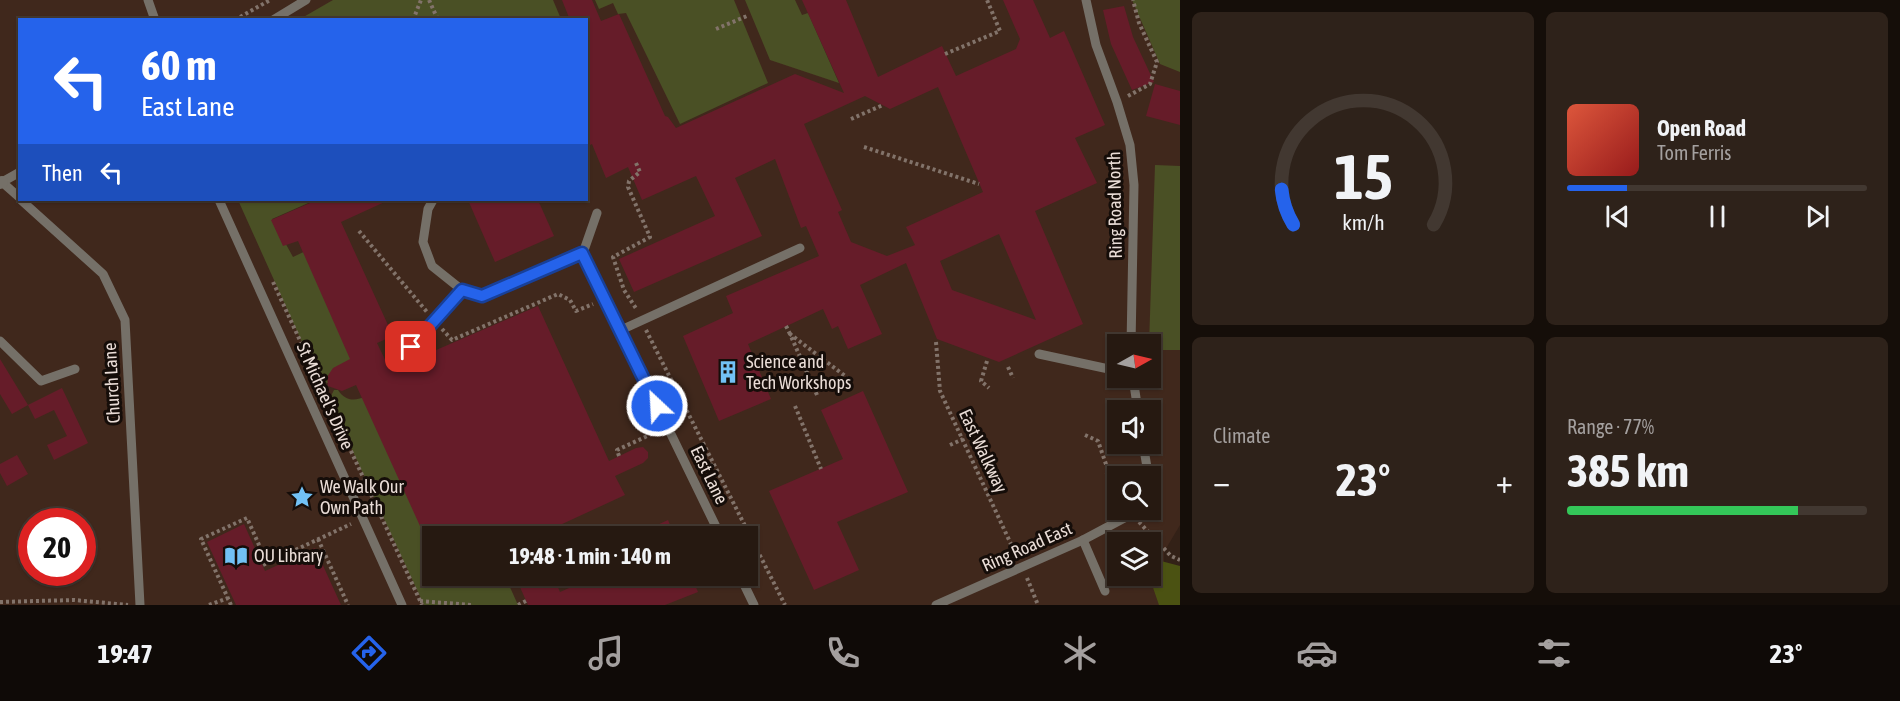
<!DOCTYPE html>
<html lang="en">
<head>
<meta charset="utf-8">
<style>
	:root { --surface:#261911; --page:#2e221a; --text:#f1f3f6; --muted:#a4a09f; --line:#423831; --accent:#2563eb }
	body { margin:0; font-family:"Asap Condensed",sans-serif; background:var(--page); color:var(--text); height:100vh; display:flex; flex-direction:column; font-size:22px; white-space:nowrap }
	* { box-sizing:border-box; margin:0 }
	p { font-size:20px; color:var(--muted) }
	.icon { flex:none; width:33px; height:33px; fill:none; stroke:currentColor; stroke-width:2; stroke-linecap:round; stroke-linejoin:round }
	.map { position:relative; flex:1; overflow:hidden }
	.panel { display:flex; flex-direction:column; gap:12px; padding:12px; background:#150e09; width:720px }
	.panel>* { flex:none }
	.banner { position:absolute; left:18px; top:18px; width:570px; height:183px; border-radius:0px; box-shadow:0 2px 4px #0004,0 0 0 2px var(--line); background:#2563eb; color:#fff; overflow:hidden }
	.needle { width:39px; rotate:82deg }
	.controls { position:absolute; left:1107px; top:334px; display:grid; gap:12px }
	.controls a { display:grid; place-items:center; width:54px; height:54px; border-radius:0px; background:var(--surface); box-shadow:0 2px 4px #0004,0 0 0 2px var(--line); font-size:30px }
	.speed { position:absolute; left:18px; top:508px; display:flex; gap:12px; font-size:30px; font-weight:700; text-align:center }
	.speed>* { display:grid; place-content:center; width:78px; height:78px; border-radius:50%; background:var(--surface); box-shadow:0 2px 4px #0004,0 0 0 2px var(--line); line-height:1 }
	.speed .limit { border:9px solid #d22; background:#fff; color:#111 }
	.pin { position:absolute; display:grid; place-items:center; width:51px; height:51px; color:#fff; margin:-26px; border-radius:12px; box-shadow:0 3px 9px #0006 }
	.me { position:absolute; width:66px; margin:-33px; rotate:335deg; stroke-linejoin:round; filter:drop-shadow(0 0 4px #0008) }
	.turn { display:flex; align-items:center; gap:21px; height:126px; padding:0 24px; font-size:27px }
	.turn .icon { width:78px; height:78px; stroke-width:2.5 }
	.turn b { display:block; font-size:42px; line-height:51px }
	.then { display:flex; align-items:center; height:57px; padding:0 24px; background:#0003; gap:12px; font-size:22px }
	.big { font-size:45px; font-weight:700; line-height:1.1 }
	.panel .widget { flex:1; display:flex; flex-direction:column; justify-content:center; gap:9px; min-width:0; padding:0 21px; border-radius:9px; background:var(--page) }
	.panel .dial { align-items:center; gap:0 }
	.dial svg { height:156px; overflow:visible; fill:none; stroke:var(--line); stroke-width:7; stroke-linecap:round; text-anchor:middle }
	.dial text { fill:var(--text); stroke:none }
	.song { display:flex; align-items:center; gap:18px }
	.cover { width:72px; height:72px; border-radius:9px; background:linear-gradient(135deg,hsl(10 70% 55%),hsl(0 70% 35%)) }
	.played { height:6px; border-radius:3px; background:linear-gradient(90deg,var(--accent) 20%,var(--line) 20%) }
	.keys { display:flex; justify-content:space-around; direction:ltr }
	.heat { display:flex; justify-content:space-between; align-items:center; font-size:33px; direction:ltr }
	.charge { height:9px; border-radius:4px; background:linear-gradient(90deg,#34c759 77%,var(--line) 0) }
	.panel .tiles { flex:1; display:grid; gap:12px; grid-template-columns:repeat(2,1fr) }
	.trip { position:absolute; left:422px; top:526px; width:336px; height:60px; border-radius:0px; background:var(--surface); box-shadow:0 2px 4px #0004,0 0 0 2px var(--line); font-weight:700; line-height:60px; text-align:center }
	.tab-bar { display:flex; height:96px; justify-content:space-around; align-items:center; background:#0f0a07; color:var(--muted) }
	.tab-bar .icon { width:42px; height:42px }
	.tab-bar .selected { color:var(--accent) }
	.tab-bar b { font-size:27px; color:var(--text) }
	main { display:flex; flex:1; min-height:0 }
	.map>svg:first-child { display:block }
	.built { fill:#40281c; fill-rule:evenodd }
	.green { fill:#4a5025 }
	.forest { fill:#4b5212 }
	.building { fill:#661c29; fill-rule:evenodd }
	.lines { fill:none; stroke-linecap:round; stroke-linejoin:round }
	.path { stroke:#82736a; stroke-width:4; stroke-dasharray:3 3; stroke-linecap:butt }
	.service { stroke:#757068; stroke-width:9 }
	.minor { stroke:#757068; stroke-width:12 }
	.route-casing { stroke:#184099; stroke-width:15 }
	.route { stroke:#2563eb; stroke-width:10 }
	.labels { text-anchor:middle; stroke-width:6; stroke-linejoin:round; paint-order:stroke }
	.street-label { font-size:18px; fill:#eaddd7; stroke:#150d09 }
	.poi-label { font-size:18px; fill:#eaddd7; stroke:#150d09; text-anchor:start }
</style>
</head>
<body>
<main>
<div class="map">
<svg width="1180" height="605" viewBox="0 0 1180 605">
	<rect width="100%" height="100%" fill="#332117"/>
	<path class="built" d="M0,0H1180V525L1164,552V605H0ZM20,20H586V200H20ZM1118,345H1150V378H1118ZM1118,411H1150V444H1118ZM1118,477H1150V510H1118ZM32,522H82V573H32ZM432,537H747V576H432ZM1118,543H1150V576H1118Z"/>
	<g class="green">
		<polygon points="333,0 553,0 561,19 300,19"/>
		<polygon points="595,0 734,0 768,83 680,124 626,13 618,14 613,3 599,9"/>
		<polygon points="745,0 795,0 802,15 808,13 839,83 770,60"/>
		<polygon points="1132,0 1180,0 1180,72 1160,64"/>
		<polygon points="1155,165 1180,166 1180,350 1151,350 1149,345"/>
		<polygon points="238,200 315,200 272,219 293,257 314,247 364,359 331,383 327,383 319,380"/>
		<path d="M334,390H338C346,402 355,401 367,396L432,537V576H441V581L447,587L471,576H505L518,605H424L329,400Z"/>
	</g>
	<polygon class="forest" points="1151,553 1161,561 1180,566 1180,605 1159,605 1149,576"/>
	<g class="building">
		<path d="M562,0H592L601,21L619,14L665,116L668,117L676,128L795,74L844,93L802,0H846L878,77L942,46L956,76L1016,49L1020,39L1003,0H1033L1050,38L1064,31L1105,125L1075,138L1097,183L1035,211L1083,324L999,362L937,339L906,263L860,285L882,334L848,349L838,326L832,329L823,309L748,344L771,399L719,421L683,336L733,313L726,296L819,256L806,226L801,228L775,159L735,178L762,236L634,292L619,259L715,216L696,176L642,200L628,167L606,178L592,144L586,147V20H570ZM938,87L983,192L906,227L915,245L887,256L851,242L838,212L842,210L804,124L865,96L890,109ZM999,234L1036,320L952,290L940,261Z"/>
		<polygon points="1124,6 1133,37 1154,82 1132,90 1111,44 1103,10"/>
		<polygon points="1155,84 1180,91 1180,125 1146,116"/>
		<polygon points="317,200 389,200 341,222 393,336 377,343 390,370 538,306 609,461 636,448 643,447 648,452 648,458 643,463 615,476 625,495 534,537 425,537 356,385 342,391 328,386 327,377 333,368 350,359 298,241 283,246 271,220"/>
		<polygon points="468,200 538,200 554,236 495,262"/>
		<polygon points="0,359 28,405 12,414 0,394"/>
		<polygon points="62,388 88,443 54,460 47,445 67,436 54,410 35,419 28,405"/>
		<polygon points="863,391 908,492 837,522 859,570 814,590 769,491 843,459 821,410"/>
		<polygon points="17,455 28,474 7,486 0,473 0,464"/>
		<polygon points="668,520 675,537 631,537"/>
		<polygon points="244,524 265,571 315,548 341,605 236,605 207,542"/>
		<polygon points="515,576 553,576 560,592 596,576 691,576 698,592 665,605 528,605"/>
	</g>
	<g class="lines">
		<g class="path">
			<polyline points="429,0 438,20"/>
			<polyline points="235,20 270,0"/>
			<polyline points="413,20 421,0"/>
			<polyline points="716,29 747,16"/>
			<polyline points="945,54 1000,31 987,0"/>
			<polyline points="1128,96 1150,84 1157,62 1139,23 1133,0"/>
			<polyline points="851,119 883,105"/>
			<polyline points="864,147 979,184"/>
			<polyline points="636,163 640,172 629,181 628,187 650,237 613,257 624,290 637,310"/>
			<polyline points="359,231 427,312"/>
			<polyline points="273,282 422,605"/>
			<polyline points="786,326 790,334"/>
			<polyline points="442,329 452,340 558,294 570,300 576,311 593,304"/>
			<polyline points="646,330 785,605"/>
			<polyline points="936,342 940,391 1016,555"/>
			<polyline points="987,361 981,381 989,388"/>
			<polyline points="1008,367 1013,378"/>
			<polyline points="817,395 790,334 849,379"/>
			<polyline points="795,406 821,469"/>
			<polyline points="1085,435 1098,441 1109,473"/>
			<polyline points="950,445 963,439"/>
			<polyline points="619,456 617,450 656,432"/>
			<polyline points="700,470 713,464"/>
			<polyline points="1106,475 1111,471 1132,474"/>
			<polyline points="1139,522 1171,556 1180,560"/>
			<polyline points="318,539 348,605"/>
			<polyline points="263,565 351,524"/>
			<polyline points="1027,578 1038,605"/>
			<polyline points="420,601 471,605"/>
			<polyline points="0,602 74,600 128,605"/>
			<polyline points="209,605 228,598"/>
			<polyline points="231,605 201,539 247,518 267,563"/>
			<polyline points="518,605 526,601"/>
		</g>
		<g class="service">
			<polyline points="148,0 155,20"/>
			<polyline points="1086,0 1096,45 1117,102 1130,145 1134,185 1131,345"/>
			<polyline points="273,20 306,0"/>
			<polyline points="20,172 2,182 20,198"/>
			<polyline points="21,200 103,274 125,320 140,605"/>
			<polyline points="219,200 402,605"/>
			<polyline points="433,200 428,209 423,242 432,266 462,290 481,296 583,253 597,213"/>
			<polyline points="583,253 721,537"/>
			<polyline points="621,330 800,248"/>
			<polyline points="0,341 41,381 75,369"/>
			<polyline points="411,347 462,290"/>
			<polyline points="1039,354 1118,371"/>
			<polyline points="1133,378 1138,411"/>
			<polyline points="1143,444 1147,467 1144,477"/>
			<polyline points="1083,540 1105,591"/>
			<polyline points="740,576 754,605"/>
			<polyline points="936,605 1083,540 1130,515 1132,510"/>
		</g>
		<polyline class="minor" points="0,183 2,182"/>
	</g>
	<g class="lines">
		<g class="route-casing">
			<polyline id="route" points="411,347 462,290 482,296 582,253 657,406"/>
		</g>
		<use href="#route" class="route"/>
	</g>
	<defs>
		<g id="building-bare" transform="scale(1.8)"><path d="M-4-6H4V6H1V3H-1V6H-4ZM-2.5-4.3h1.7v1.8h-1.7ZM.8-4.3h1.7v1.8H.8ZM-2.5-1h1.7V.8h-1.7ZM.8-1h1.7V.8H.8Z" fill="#72c1f5" stroke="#150d09" stroke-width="2.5" paint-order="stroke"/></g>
		<g id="sight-bare" transform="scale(1.8)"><path d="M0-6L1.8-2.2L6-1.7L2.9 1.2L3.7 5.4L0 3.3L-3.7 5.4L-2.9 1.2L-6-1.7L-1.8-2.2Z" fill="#72c1f5" stroke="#150d09" stroke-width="2.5" paint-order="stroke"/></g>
		<g id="library-bare" transform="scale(1.8)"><path d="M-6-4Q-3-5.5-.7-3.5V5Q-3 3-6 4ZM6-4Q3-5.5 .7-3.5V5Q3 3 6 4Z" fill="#72c1f5" stroke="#150d09" stroke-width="2.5" paint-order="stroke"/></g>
	</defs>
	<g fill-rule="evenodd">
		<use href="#building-bare" x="728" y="372"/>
		<use href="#sight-bare" x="302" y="497"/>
		<use href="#library-bare" x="236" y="556"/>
	</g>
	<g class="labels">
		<g class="street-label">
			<text transform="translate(1115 205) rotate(-91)" y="6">Ring Road North</text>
			<text transform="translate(112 383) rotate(-93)" y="6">Church Lane</text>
			<text transform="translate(325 396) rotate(66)" y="6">St Michael's Drive</text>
			<text transform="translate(983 451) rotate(65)" y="6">East Walkway</text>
			<text transform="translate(709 475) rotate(64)" y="6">East Lane</text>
			<text transform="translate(1027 547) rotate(-24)" y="6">Ring Road East</text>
		</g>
		<g class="poi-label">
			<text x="746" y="368">Science and<tspan x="746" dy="21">Tech Workshops</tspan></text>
			<text x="320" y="493">We Walk Our<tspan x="320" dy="21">Own Path</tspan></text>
			<text x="254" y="562">OU Library</text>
		</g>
	</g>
</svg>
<div class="controls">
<a><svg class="needle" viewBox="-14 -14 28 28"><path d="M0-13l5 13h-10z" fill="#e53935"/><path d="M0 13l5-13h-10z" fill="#a4a09f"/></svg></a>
<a><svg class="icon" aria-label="sound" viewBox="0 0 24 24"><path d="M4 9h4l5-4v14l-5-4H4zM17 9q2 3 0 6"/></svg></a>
<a><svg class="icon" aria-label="search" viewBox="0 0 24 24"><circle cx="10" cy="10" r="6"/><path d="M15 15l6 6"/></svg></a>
<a><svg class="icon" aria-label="layers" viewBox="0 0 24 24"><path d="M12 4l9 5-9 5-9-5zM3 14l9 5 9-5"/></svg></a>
</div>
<div class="speed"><div class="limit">20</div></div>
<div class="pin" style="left:411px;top:347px;background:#d93025"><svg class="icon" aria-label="arrive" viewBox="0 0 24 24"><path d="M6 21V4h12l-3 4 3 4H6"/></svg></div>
<svg class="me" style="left:657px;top:406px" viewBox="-20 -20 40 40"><circle r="17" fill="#2563eb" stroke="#fff" stroke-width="3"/><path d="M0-11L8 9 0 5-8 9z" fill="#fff"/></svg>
<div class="trip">19:48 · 1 min · 140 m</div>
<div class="banner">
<div class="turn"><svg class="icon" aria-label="left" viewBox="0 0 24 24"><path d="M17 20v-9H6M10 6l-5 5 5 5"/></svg><div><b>60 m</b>East Lane</div></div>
<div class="then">Then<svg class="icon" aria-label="left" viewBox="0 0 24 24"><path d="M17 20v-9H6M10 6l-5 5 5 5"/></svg></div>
</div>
</div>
<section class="panel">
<div class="tiles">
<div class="widget dial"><svg viewBox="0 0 100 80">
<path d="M14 69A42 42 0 1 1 86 69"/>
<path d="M14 69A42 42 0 0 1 8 51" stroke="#2563eb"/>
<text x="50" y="56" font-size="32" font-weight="700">15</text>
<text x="50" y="72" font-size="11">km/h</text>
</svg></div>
<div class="widget">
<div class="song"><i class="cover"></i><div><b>Open Road</b><p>Tom Ferris</p></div></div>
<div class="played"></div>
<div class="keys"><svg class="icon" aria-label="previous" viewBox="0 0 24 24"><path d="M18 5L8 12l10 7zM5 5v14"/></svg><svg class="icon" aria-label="pause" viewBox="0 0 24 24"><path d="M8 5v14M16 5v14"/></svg><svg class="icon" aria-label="next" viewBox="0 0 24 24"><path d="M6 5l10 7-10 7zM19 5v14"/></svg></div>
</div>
<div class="widget"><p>Climate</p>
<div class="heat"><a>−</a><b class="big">23°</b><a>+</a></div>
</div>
<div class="widget"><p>Range · 77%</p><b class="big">385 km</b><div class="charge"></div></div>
</div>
</section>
</main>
<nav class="tab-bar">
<b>19:47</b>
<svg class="icon selected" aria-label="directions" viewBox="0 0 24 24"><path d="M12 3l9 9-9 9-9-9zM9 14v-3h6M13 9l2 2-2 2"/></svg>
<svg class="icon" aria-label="music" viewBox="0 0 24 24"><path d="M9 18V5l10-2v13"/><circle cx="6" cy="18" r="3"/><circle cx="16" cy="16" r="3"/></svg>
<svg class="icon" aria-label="phone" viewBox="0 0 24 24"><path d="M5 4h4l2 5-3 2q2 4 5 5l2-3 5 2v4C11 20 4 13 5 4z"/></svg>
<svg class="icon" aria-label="climate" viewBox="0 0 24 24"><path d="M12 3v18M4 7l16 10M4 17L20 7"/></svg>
<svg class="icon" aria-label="car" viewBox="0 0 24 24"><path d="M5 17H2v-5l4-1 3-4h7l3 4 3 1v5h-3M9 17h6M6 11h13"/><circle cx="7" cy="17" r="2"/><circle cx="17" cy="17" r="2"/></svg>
<svg class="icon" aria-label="filters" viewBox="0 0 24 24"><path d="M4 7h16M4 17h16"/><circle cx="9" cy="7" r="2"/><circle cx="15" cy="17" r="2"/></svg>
<b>23°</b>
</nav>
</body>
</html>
